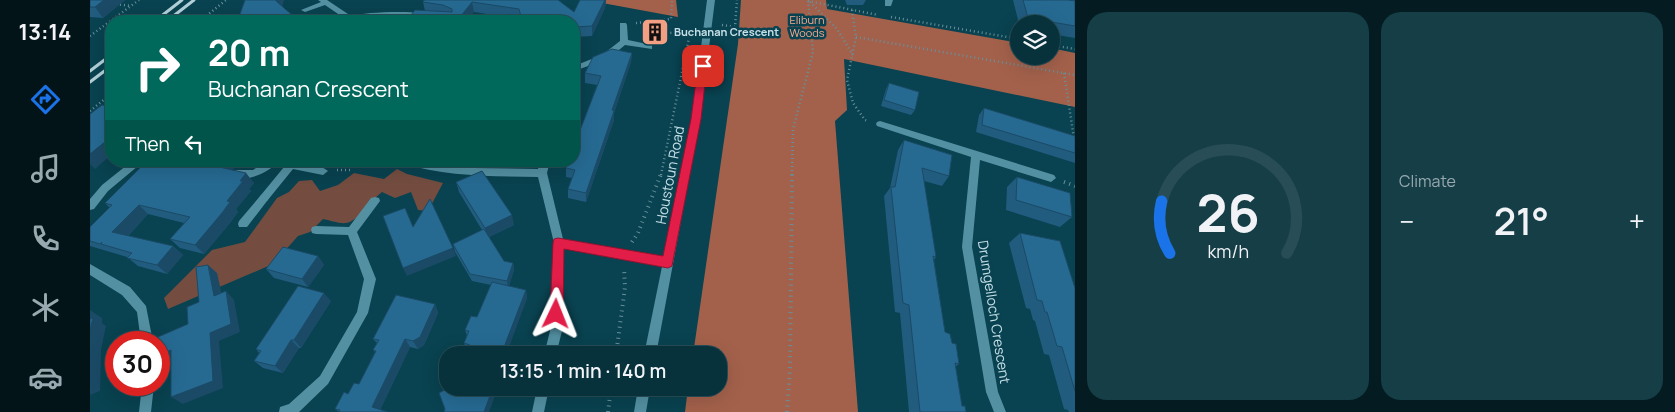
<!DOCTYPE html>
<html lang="en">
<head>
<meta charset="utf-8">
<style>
	:root { --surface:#07323c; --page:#153e47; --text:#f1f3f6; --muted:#98aaaf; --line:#284d56; --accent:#1a73e8 }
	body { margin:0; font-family:Manrope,sans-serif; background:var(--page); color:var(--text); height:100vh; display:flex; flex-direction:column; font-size:19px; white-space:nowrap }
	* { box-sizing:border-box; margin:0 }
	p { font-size:16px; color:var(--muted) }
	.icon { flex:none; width:28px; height:28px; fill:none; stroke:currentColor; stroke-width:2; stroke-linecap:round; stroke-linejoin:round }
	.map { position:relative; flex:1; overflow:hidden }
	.details { display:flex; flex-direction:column; gap:12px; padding:12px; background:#041c21; width:600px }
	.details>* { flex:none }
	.guide { position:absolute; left:15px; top:15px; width:475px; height:152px; border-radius:20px; box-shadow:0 5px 20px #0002,0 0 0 1px var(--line); background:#00695c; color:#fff; overflow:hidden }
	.tools { position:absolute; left:920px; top:15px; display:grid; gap:10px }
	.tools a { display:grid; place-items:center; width:50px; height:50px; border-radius:50%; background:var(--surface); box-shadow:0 5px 20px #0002,0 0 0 1px var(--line); font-size:25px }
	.speed { position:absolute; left:15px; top:331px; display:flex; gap:10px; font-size:25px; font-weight:700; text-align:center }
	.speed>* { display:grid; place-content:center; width:65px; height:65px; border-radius:50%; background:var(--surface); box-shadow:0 5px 20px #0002,0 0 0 1px var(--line); line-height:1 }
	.speed .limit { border:8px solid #d22; background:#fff; color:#111 }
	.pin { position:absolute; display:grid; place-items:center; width:42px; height:42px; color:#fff; margin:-21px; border-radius:10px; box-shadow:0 2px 8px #0006 }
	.me { position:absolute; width:55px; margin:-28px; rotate:2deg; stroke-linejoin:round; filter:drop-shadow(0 0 4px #0008) }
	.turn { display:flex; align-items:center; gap:18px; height:105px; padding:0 20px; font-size:22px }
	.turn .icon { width:65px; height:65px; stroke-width:2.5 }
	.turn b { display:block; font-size:35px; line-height:42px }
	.then { display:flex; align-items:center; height:48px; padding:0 20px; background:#0003; gap:10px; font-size:19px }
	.big { font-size:38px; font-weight:600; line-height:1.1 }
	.details .card { flex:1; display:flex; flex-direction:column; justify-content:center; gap:8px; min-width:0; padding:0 18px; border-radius:20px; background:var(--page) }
	.details .dial { align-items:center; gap:0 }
	.dial svg { height:130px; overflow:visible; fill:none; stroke:var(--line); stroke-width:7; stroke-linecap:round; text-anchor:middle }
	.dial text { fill:var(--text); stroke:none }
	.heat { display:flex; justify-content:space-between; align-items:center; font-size:28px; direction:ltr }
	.details .tiles { flex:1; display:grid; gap:12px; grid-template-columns:repeat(2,1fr) }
	.trip { position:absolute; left:349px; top:346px; width:288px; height:50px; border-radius:20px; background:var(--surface); box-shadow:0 5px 20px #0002,0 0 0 1px var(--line); font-weight:600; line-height:50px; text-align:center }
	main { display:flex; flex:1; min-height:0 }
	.tabs { display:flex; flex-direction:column; width:90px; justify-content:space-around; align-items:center; background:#031418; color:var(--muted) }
	.tabs .icon { width:35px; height:35px }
	.tabs .selected { color:var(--accent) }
	.tabs b { font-size:22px; color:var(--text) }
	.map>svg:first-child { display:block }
	.green { fill:#744d40 }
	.forest { fill:#a3614b }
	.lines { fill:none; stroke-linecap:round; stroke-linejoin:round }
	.path-far1 { stroke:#67909b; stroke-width:2.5; stroke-dasharray:1 3; stroke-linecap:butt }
	.path { stroke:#67909b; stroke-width:4; stroke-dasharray:1 4.5; stroke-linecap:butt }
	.service { fill:#5390a2; fill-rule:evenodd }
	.minor { fill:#5390a2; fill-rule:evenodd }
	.tertiary { fill:#5390a2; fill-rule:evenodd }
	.rail { stroke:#b2cfd8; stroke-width:3 }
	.wall { fill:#215b7e }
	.shaded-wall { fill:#1b4a66 }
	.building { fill:#266a92; stroke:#1b4a66 }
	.route { fill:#e11d48; stroke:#92132f }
	.labels { text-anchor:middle; stroke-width:5; stroke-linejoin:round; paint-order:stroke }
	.far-park-label { font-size:11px; fill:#f8ab91; stroke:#094250 }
	.far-poi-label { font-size:11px; font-weight:bold; fill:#c6e0e8; stroke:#094250; text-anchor:start }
	.street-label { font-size:14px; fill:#c6e0e8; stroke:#094250 }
</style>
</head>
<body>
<main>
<nav class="tabs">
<b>13:14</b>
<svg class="icon selected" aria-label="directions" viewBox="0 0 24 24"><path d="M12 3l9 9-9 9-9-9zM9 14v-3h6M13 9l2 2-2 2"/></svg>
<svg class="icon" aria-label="music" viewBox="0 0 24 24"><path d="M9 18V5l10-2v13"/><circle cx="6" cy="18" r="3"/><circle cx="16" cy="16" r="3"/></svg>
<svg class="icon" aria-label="phone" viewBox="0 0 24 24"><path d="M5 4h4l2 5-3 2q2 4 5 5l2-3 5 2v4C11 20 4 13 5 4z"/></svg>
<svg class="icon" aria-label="climate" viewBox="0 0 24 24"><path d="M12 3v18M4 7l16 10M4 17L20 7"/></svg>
<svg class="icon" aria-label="car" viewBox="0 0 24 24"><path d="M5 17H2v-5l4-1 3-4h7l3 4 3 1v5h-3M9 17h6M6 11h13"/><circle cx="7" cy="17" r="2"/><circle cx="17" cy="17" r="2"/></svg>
</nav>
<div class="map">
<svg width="985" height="412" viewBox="0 0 985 412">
	<rect width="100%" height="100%" fill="#094250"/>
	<path class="green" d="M307,169L317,174L353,183L338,211L328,210L321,192L305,198L292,192C281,200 269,221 256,223C250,224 239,220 233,219L220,232L208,236L183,264L78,309L74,298L122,250L155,242L187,198L199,192L209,181L222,180L230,191L248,185L264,173L294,179Z"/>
	<g class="forest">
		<polygon points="496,0 586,0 588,17"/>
		<polygon points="651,0 736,0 737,9 929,43 929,56 961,56 961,48 985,53 985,107 754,59 757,110 745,121 768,412 595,412 598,388 628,388 628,355 603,355 648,44"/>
	</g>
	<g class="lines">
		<g class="path-far1">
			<polyline points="718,1 788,15"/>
			<polyline points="720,2 747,29 763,55"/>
			<polyline points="26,4 41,6"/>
			<polyline points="762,10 766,37 757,80 763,103 775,120 778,121"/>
			<polyline points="801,17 929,39"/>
			<polyline points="110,21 136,0"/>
			<polyline points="546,23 581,19 582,0"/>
			<polyline points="632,25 645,27 647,0"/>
			<polyline points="0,36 49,0"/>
			<polyline points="766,37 985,75"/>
			<polyline points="570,39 580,33 604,30"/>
			<polyline points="961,45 985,49"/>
			<polyline points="974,73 985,145"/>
			<polyline points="0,111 21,94"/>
			<polyline points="247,170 260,170"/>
			<polyline points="571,175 600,33"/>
			<polyline points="702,175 703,129 723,52 718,0"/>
		</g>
		<g class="path">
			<polyline points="974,182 985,186"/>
			<polyline points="542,242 548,233 571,174"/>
			<polyline points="526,355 535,287 534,268"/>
			<polyline points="518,412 521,388"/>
			<polyline points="697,412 700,370 702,174"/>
		</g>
		<g class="service">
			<path d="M177,161L188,162C180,172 151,186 140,174L145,170H163Z"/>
			<path d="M267,161H300C290,171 280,167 269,163Z"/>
			<polygon points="174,194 177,195 179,198 177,201 157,227 149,227 148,224 149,221 171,195"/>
		</g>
		<g class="minor">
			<path d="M228,0H237L261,16C282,11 345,9 363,21L292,16L260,21H250L254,18L235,5L215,12L211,10L231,2Z"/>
			<polygon points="795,0 803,0 801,6 795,6"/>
			<polygon points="530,23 536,23 537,25 538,40 562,45 562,49 535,45 518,59 484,71 484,66 512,55 530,41"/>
			<polygon points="790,121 964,175 966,178 961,182 890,160 882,247 908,392 916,412 904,412 896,392 872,247 881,157 787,126 786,124 787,122"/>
			<polygon points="42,161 54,161 18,191 4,209 0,210 0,199 12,185"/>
			<path d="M177,161C191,161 229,162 238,171L233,175L203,169L177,201H171L169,198L171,195L194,167L179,163Z"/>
			<path d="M310,161H330L383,168L448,169L450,161H460L457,173L473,239L578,258L582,260L583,263L582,266L578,268L474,248L472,331L466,355H454L460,331L464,243L448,177C402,176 356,177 312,163Z"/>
			<polygon points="285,197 289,198 290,201 267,232 286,279 278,313 238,384 209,412 189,412 190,407 199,404 230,376 267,312 274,279 258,235 226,234 222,233 221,230 222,227 226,226 259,227 281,198"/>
			<polygon points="0,264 40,287 56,306 63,342 51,342 47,312 32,295 0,275"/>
			<polygon points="52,385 64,385 61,412 49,412"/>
			<polygon points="447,388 459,388 454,412 442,412"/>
		</g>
		<g class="tertiary">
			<polygon points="617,0 625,0 610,119 566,355 554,355 602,119"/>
			<polygon points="548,388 560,388 556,412 544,412"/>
		</g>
		<g class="rail">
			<polyline points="65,21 92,0"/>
			<polyline points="77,21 104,0"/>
			<polyline points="0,71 21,55"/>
			<polyline points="0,82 21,66"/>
		</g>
	</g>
	<g class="wall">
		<polygon points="0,0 35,0 13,18 0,17"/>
		<polygon points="468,0 484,12 490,0 516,0 515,8 502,36 484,37 484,21 431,21 430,19 384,12 318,19 335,11 333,2"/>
		<polygon points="755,0 776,0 773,5 757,5"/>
		<polygon points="923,0 985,0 985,38 961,34 961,24 929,24"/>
		<polygon points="542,53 541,62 524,113 524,120 496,202 478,198 478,189 482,178 476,177 476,168 507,85 495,83 495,73"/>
		<polygon points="799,83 825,110 821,115 791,106 796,89"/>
		<polygon points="894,108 985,136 985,163 886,132 889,115"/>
		<polygon points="814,140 859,176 852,186 834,181 846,257 844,260 855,332 862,343 869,364 865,367 872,406 876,412 819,412 810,313 805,312 794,196 800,188 808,150"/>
		<polygon points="57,161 142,161 146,167 141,170 164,183 159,189 161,191 146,209 148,212 140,223 114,254 90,248 80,239 94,223 58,214 38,236 83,246 93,255 77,274 48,266 37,257 0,246 0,227 20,208 15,203"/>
		<polygon points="927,177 982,217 970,227 916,210 917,187"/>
		<polygon points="366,182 424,225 399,237 414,261 423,263 424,270 419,286 436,290 437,299 377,351 374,343 377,336 375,330 387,317 401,285 382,281 365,252 363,244 392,230 369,192"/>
		<polygon points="930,233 985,288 985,412 979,412 978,410 974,409 959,355 954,354 945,321 943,320 940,309 936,308 919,243"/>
		<polygon points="228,256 234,265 218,287 184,278 176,269"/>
		<polygon points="241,301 211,348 209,348 193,373 173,368 164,361 169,353 166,349"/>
		<polygon points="345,304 348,313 334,345 328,349 320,347 290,410 249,412 245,409 258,394 269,384 285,352 283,350 287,343 283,339"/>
	</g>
	<g class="shaded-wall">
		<polygon points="14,0 35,0 13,18 5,7"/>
		<polygon points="186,0 194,0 191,11 186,1"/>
		<polygon points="515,0 516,0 515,8 502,36 502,26"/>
		<polygon points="382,2 384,12 377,21 367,21"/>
		<polygon points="542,53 541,62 524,113 524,120 496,202 496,193 522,110"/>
		<polygon points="21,137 21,155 5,169 0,164 0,154"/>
		<polygon points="131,161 142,161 146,167 138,172 129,167"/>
		<polygon points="156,173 164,183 159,189 161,191 146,209 148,212 140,223 114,254 105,245 137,201 150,181"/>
		<polygon points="49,205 58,214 33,241 22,232"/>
		<polygon points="422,215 424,225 397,238 395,228"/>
		<polygon points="83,246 93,255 77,274 67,265"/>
		<polygon points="363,248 366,256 317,276 313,268"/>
		<polygon points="228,256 234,265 218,287 212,279"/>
		<polygon points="423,263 424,270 418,289 417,281"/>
		<polygon points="118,265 127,273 134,304 124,296"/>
		<polygon points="436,290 437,299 416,355 411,355"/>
		<polygon points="136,291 144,300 150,332 129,341 133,388 93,404 81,397 120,333"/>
		<polygon points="234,293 241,301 211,348 204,340"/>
		<polygon points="345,304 348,313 334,345 328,349 323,341"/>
		<polygon points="0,310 12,318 12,323 16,326 11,350 10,391 0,395"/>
		<polygon points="315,339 320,347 289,412 282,407"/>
		<polygon points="201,340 209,348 193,373 185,366"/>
		<polygon points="81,350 82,363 70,355"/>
		<polygon points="403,388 408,388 399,412 394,412"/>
	</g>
	<g class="building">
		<polygon points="0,0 14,0 5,7 0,7"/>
		<polygon points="155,0 186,0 186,1 209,21 134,21 150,14"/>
		<polygon points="334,0 468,0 484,12 490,0 515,0 502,26 484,27 484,21 436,21 431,16 429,9 382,2 367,21 309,21 312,18 318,19 325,10 362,12 362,9 353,5 333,2"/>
		<polygon points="933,0 978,0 985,1 985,26 938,18"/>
		<polygon points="522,49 542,53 522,110 524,111 496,193 478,189 485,170 476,168 478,161 484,161 484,146 511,76 495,73 503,57"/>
		<polygon points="799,83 829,92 825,110 794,100"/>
		<polygon points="12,105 21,107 21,137 0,154 0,114"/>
		<polygon points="894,108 985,136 985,153 892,125"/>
		<polygon points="814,140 862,155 859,176 832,168 846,257 843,256 855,332 860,334 862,343 866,344 869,364 865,363 872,406 875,406 876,412 830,412 819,305 813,303 801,187 805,187"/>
		<polygon points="57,161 131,161 129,167 156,173 150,181 153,181 137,201 140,202 132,213 105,245 80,239 100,217 49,205 22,232 83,246 67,265 37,258 42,253 11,244 12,242 10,244 0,241 0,227 22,205 15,203"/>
		<polygon points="392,171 422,215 395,228 366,182"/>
		<polygon points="927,177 980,193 982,217 926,200"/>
		<polygon points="340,199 363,248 313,268 293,216 315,208 323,227"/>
		<polygon points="394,229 414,261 423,263 417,281 380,274 363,244"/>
		<polygon points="930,233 970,241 985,288 985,391 972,347 967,346 957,312 955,312 952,301 947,300"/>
		<polygon points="193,247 228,256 212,279 176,269"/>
		<polygon points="118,265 124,296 136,291 141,324 120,333 123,381 81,397 81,350 70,355 68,337 98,324 97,307 109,302 106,267"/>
		<polygon points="402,282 436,290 411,355 376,355 380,345 374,343 379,331 375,330 381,316 387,317"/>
		<polygon points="208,286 234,293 204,340 201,340 185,366 164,361 171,351 166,349"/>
		<polygon points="306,295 345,304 330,337 323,341 315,339 282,407 298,412 249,412 250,410 245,409 254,392 258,394 264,383 269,384 286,351 283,350 289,340 283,339"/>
		<polygon points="3,318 0,330 0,319"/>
		<polygon points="358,388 403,388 394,412 354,412 355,409 349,393"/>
	</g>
	<polygon class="route" points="613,63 617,66 611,119 582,266 578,268 474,249 473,314 471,318 466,319 461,318 460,314 463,243 464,239 468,238 573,256 601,119 608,66"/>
	<defs>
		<g id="building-square" transform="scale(1.4375)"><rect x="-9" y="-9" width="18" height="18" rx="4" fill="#f39f83" stroke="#094250"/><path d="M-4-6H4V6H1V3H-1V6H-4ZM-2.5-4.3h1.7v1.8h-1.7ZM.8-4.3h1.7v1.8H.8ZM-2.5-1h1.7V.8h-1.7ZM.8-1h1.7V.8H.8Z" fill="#111"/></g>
	</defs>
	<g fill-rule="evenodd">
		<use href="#building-square" x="565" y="32"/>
	</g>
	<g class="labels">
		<g class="far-park-label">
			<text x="717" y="24">Eliburn<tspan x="717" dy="13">Woods</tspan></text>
		</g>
		<g class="far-poi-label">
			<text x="584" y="36">Buchanan Crescent</text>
		</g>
		<g class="street-label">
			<text transform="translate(580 175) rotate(-79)" y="5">Houstoun Road</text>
			<text transform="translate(904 312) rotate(81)" y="5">Drumgelloch Crescent</text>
		</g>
	</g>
</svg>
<div class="tools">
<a><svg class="icon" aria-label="layers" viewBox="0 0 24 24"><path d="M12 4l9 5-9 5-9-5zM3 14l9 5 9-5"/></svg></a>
</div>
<div class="speed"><div class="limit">30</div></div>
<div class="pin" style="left:613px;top:66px;background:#d93025"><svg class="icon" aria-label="arrive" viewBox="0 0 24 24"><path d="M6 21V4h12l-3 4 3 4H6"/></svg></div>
<svg class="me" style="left:466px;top:314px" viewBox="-20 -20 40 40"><path d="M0-17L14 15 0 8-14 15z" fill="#e11d48" stroke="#fff" stroke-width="4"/></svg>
<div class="trip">13:15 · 1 min · 140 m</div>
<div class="guide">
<div class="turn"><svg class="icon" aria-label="right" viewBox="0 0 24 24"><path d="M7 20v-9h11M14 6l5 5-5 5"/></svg><div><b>20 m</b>Buchanan Crescent</div></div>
<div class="then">Then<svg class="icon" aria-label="left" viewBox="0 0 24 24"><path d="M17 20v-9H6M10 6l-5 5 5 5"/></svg></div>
</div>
</div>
<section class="details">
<div class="tiles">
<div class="card dial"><svg viewBox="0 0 100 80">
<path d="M14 69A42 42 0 1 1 86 69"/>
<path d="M14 69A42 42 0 0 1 9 37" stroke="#1a73e8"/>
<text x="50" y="56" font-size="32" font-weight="700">26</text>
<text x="50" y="72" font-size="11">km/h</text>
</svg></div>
<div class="card"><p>Climate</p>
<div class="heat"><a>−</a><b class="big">21°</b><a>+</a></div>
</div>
</div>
</section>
</main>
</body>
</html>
